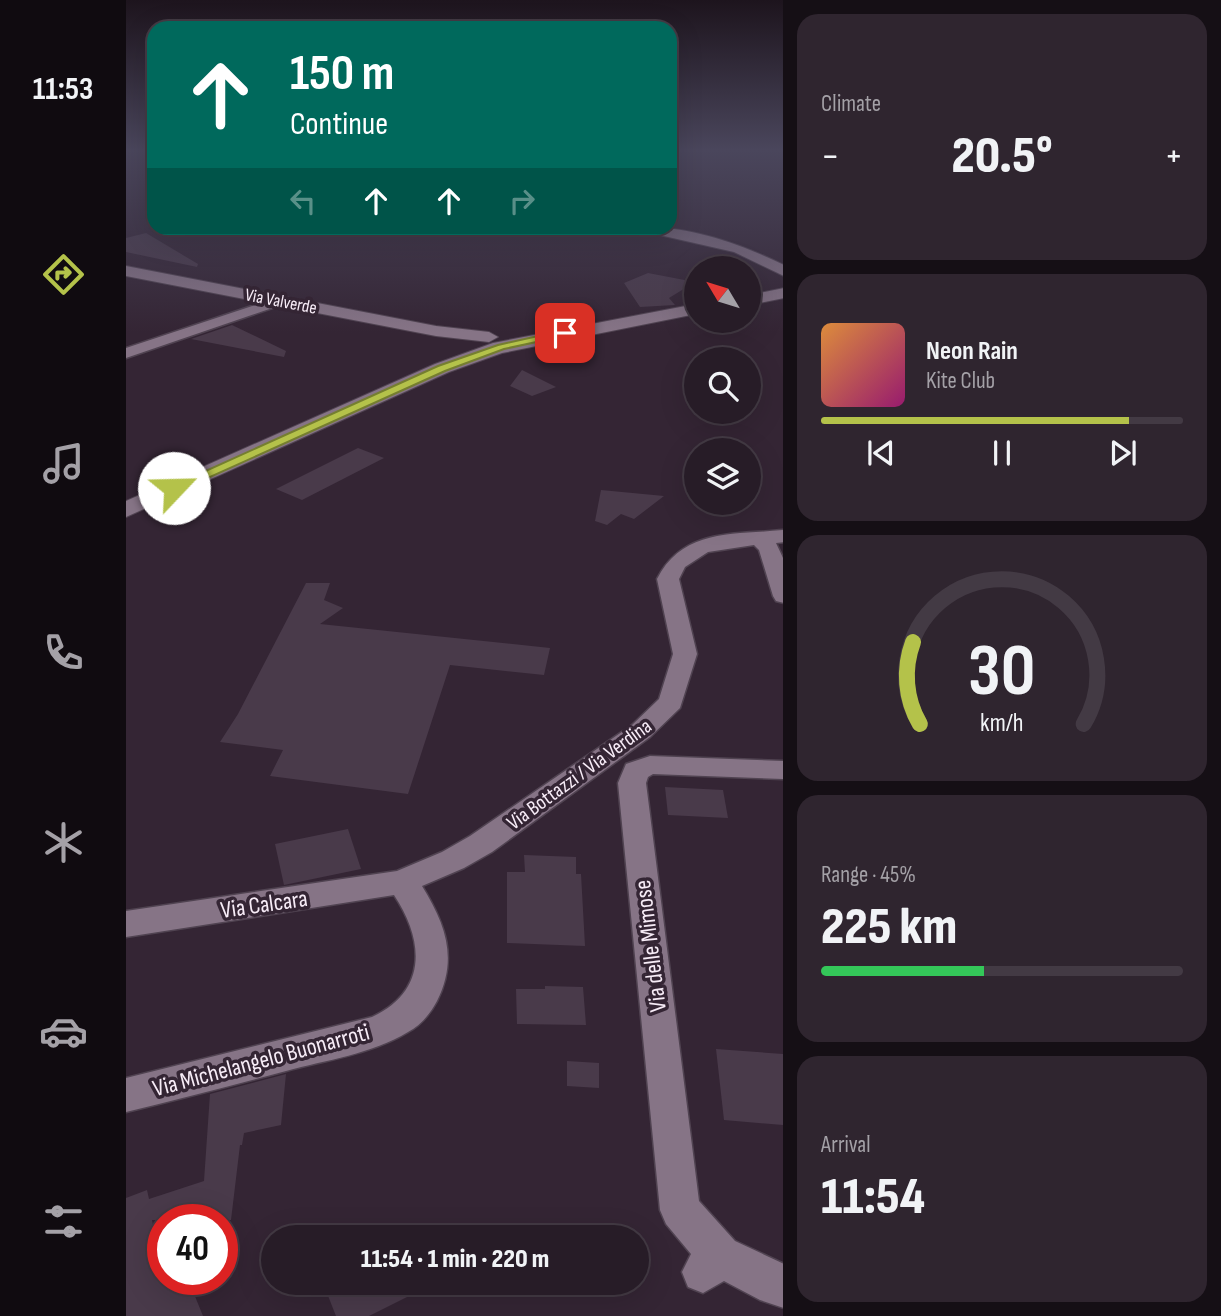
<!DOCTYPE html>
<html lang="en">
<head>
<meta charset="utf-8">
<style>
	:root { --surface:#271c27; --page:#2f252f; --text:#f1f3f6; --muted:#a4a1a7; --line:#433a44; --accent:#b4c24a }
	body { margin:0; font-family:"Sofia Sans Condensed",sans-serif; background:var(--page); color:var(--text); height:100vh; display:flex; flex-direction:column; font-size:26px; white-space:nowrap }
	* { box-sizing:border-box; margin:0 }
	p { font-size:23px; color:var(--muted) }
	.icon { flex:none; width:38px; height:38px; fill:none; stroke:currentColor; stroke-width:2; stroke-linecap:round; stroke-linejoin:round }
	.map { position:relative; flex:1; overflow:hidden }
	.drawer { display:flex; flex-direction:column; gap:14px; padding:14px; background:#150f15; width:438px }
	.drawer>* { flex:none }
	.guide { position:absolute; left:21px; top:21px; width:530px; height:214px; border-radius:21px; box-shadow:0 7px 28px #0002,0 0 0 2px var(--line); background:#00695c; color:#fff; overflow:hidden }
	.needle { width:46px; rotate:308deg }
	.buttons { position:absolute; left:558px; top:256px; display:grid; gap:14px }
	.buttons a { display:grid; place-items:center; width:77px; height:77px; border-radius:50%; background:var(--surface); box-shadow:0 7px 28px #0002,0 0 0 2px var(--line); font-size:35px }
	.speed { position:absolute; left:21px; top:1204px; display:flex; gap:14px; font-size:35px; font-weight:700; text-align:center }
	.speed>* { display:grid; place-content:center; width:91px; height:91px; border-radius:50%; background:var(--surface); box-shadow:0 7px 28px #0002,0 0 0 2px var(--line); line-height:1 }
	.speed .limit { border:10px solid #d22; background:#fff; color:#111 }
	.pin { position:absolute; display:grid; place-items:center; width:60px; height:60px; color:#fff; margin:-30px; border-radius:14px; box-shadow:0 4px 10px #0006 }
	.me { position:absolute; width:77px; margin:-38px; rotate:66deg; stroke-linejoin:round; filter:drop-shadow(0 0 5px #0008) }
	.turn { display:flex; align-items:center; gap:24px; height:147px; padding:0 28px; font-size:32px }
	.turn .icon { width:91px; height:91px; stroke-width:2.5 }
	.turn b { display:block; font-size:49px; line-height:60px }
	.lanes { display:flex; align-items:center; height:66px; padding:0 28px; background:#0003; justify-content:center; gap:35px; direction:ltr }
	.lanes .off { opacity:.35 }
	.big { font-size:52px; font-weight:800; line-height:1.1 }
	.drawer .tile { flex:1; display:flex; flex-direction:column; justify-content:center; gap:10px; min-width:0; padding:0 24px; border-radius:21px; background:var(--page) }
	.drawer .dial { align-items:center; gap:0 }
	.dial svg { height:182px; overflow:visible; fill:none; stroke:var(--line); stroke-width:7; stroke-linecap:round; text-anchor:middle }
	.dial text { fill:var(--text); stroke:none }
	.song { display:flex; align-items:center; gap:21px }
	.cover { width:84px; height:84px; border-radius:10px; background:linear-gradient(135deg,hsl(30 70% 55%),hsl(320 70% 35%)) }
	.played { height:7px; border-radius:4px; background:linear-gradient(90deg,var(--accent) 85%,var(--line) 85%) }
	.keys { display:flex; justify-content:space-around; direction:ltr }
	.heat { display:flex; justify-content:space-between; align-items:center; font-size:38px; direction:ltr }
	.charge { height:10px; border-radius:5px; background:linear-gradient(90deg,#34c759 45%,var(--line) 0) }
	.trip { position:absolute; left:135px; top:1225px; width:388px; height:70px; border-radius:35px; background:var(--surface); box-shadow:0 7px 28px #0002,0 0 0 2px var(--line); font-weight:800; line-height:70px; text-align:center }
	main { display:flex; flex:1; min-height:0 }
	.menu { display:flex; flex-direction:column; width:126px; justify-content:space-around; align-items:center; background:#100b10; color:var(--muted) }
	.menu .icon { width:49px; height:49px }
	.menu .on { color:var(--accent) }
	.menu b { font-size:32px; color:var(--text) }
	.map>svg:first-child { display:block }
	.building { fill:#493a4a }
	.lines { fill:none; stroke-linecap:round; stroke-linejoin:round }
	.minor-casing { stroke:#504351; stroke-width:3 }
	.tertiary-casing { stroke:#504351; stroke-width:2 }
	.minor { fill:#867486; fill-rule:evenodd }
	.tertiary { fill:#867486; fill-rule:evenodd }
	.route { fill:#b4c24a; stroke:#757e30; stroke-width:2 }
	.labels { text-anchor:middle; stroke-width:7; stroke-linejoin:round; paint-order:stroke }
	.far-street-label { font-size:18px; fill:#f7ecf7; stroke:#342534 }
	.street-label { font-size:21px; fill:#f7ecf7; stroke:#342534 }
	.near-street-label { font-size:24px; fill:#f7ecf7; stroke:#342534 }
</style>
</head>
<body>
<main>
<nav class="menu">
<b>11:53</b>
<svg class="icon on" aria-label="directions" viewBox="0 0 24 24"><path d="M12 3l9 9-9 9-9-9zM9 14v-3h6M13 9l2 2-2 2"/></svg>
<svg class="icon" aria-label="music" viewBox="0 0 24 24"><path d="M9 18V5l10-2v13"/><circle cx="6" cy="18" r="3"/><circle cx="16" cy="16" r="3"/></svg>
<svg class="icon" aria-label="phone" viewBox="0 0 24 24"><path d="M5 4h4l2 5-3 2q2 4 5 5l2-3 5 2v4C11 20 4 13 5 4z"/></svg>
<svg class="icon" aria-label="climate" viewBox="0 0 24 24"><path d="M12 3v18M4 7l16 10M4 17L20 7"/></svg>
<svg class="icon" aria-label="car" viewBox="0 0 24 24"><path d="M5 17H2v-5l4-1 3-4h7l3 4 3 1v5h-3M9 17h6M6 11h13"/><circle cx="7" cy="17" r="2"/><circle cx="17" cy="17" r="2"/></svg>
<svg class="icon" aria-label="filters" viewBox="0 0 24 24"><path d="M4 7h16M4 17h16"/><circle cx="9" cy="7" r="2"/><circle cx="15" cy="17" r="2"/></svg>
</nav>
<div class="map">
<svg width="658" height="1316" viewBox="0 0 658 1316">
	<rect width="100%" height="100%" fill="#342534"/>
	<g class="building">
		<polygon points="20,233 72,264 71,267 0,252 0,238"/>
		<polygon points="522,273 569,282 543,298 549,305 514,307 498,283"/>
		<polygon points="106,325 160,351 158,357 65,339"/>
		<polygon points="396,370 430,387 406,396 384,386"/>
		<polygon points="232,448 258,458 176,500 150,489"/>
		<polygon points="475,490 538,496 508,519 495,514 481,525 469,521"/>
		<polygon points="180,583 204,583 198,600 217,608 194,624 424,648 418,675 324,665 282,794 144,776 157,750 94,742 112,714"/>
		<polygon points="539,787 597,790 602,818 542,815"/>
		<polygon points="222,829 235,869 158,885 149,844"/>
		<polygon points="398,855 450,857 450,874 455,874 459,946 381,943 381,872 399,872"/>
		<polygon points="419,986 457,987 460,1025 391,1024 390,989 419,989"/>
		<polygon points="590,1049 657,1054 657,1125 598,1120"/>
		<polygon points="441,1061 473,1063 473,1088 441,1086"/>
		<polygon points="160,1074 155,1125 118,1133 116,1145 114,1145 105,1220 26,1220 37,1279 62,1279 77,1316 0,1316 0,1198 21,1190 23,1199 78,1181 84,1094"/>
		<polygon points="197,1283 275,1283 281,1297 243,1316 210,1316"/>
	</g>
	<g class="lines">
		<g class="minor-casing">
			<g id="minor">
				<polygon points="153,297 158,298 158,304 0,358 0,348"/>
				<path d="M658,530V542L650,543L658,560V603L650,601L647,596L633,550L628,545L582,552L559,567L553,579L571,654L554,708L524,737L366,852L338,868L296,886C320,925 332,959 311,1001C304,1014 295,1025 282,1032C246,1054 200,1060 160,1071C107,1085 54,1099 0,1112V1078L246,1017C301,991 299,942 268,895L0,937V911L271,871L316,852L344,836L506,725L533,699L547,654L531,579C557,528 608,535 658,530Z"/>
				<polygon points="524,756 658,761 658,779 527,774 522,777 520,783 573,1201 609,1241 658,1264 658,1308 634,1300 598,1281 577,1293 562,1287 556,1272 565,1254 540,1224 534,1210 492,783 500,764"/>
			</g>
		</g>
		<g class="tertiary-casing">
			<g id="tertiary">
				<path d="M514,228C560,224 617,245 658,265V276L608,252L516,231Z"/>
				<polygon points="0,266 310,326 363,332 372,337 363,342 310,336 0,276"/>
				<polygon points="658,288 658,298 623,305 623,295"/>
				<polygon points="570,304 570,314 376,353 323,372 0,517 0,501 309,364 367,343"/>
			</g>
		</g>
		<use href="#minor" class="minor"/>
		<use href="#tertiary" class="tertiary"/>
	</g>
	<linearGradient id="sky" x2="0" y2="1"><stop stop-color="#1d141d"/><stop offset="0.45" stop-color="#4a465c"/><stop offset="1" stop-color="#4a465c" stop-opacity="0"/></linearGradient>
	<rect width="658" height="333" fill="url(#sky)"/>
	<polygon class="route" points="439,330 443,331 443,335 378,349 319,371 53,491 44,491 42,488 312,366 372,345"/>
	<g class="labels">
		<g class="far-street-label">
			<text transform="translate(155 301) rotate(11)" y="6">Via Valverde</text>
		</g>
		<g class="street-label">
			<text transform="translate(453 774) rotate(-36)" y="7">Via Bottazzi / Via Verdina</text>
		</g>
		<g class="near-street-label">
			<text transform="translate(138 904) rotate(-8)" y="8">Via Calcara</text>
			<text transform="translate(524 946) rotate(-97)" y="8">Via delle Mimose</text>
			<text transform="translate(135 1060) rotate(-15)" y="8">Via Michelangelo Buonarroti</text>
		</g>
	</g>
</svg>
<div class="buttons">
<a><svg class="needle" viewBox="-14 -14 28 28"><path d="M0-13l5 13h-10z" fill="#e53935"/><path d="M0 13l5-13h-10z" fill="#a4a1a7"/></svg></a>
<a><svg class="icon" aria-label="search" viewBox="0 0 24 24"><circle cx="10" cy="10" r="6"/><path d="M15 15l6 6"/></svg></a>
<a><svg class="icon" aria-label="layers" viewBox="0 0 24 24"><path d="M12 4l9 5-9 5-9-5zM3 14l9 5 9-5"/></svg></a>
</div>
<div class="speed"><div class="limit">40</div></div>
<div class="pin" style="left:439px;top:333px;background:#d93025"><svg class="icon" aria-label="arrive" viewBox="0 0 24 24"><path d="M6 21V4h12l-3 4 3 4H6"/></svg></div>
<svg class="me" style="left:48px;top:488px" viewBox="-20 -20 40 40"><circle r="19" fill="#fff"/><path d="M0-13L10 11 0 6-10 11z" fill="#b4c24a"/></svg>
<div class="trip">11:54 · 1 min · 220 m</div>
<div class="guide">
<div class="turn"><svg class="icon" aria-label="ahead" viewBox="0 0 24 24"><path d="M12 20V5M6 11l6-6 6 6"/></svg><div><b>150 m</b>Continue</div></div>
<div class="lanes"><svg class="icon off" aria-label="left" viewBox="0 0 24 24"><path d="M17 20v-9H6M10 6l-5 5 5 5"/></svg><svg class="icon" aria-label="ahead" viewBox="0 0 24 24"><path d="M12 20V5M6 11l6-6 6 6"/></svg><svg class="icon" aria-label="ahead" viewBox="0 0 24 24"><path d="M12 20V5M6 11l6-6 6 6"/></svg><svg class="icon off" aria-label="right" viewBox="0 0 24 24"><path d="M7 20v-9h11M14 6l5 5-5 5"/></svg></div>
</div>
</div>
<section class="drawer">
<div class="tile"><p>Climate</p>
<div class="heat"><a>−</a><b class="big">20.5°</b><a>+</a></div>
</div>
<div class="tile">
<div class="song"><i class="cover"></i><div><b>Neon Rain</b><p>Kite Club</p></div></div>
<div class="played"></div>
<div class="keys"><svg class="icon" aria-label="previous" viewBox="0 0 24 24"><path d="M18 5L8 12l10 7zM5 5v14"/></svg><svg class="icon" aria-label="pause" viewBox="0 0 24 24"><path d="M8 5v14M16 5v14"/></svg><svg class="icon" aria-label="next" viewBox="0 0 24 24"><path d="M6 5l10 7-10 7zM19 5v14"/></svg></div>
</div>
<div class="tile dial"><svg viewBox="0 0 100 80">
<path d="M14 69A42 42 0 1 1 86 69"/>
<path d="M14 69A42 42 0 0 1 11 33" stroke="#b4c24a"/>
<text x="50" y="56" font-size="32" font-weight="700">30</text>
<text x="50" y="72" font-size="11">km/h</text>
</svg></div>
<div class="tile"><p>Range · 45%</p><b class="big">225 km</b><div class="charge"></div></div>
<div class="tile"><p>Arrival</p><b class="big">11:54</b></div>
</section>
</main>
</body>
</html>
